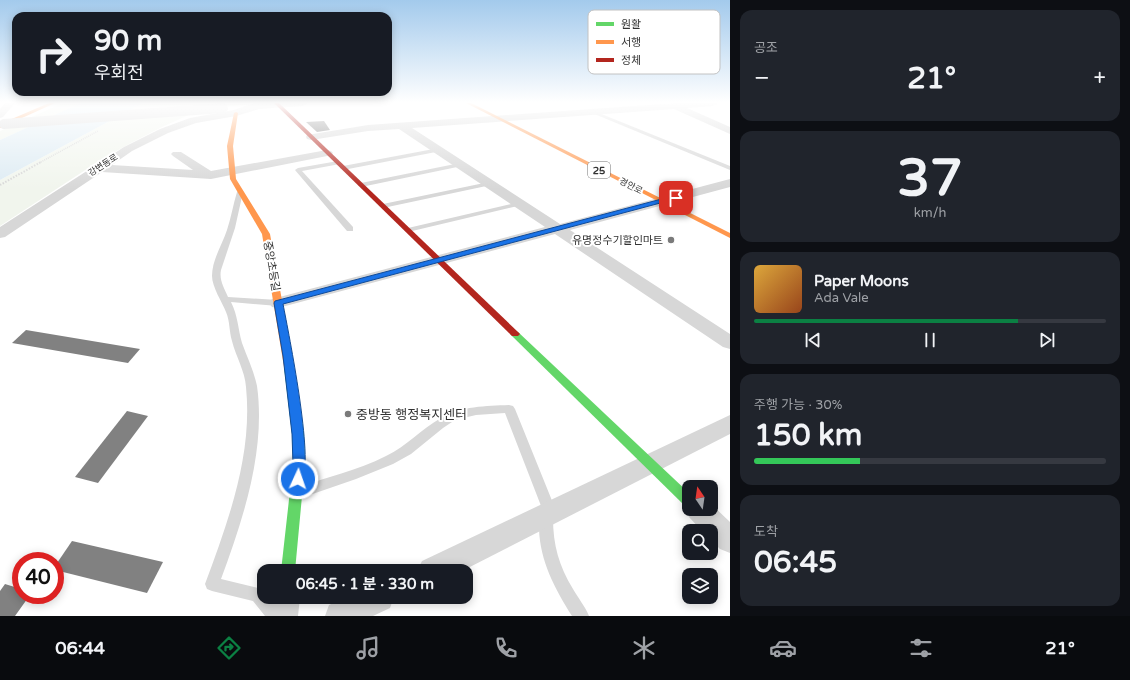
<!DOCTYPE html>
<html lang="ko">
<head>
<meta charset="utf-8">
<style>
	:root { --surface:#171b24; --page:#20242c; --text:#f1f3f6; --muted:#9ea1a6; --line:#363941; --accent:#0b8043 }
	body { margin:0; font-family:"Varela Round","Noto Sans KR",sans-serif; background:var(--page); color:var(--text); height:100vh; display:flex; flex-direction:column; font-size:15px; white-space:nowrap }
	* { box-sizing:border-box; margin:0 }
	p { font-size:13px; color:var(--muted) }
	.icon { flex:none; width:22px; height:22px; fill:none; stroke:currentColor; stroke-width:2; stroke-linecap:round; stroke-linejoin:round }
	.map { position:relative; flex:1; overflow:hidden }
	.panel { display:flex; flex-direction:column; gap:10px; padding:10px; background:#0d0f14; width:400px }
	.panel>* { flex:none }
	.hud { position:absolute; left:12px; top:12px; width:380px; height:84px; border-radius:12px; box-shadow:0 2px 10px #0003; background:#171b24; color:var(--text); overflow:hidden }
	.needle { width:26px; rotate:347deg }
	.tools { position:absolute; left:682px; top:480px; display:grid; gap:8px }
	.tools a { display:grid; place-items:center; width:36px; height:36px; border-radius:8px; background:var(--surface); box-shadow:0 2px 10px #0003; font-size:20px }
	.speed { position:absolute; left:12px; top:552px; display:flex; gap:8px; font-size:20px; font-weight:700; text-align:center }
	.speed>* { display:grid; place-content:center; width:52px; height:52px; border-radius:50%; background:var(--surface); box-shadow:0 2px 10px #0003; line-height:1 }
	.speed .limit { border:6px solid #d22; background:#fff; color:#111 }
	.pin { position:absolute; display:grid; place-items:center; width:34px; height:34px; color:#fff; margin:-17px; border-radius:8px; box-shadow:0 2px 6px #0006 }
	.me { position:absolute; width:44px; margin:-22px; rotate:3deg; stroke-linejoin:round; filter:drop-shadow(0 0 3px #0008) }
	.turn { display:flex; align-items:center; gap:14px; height:84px; padding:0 16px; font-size:18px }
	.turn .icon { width:52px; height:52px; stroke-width:2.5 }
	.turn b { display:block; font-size:28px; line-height:34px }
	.big { font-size:30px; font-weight:700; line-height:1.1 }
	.panel .widget { flex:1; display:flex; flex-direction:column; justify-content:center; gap:6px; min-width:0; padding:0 14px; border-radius:12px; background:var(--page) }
	.panel .dial { align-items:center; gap:0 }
	.dial b { font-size:52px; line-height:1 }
	.song { display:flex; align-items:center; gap:12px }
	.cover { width:48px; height:48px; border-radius:6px; background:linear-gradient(135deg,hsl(40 70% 55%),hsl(20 70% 35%)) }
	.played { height:4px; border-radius:2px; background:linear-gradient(90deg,var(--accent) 75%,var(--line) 75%) }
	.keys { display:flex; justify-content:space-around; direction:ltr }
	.heat { display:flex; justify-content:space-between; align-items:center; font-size:22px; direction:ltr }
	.charge { height:6px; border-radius:3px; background:linear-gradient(90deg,#34c759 30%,var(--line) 0) }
	.trip { position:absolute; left:257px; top:564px; width:216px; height:40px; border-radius:12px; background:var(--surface); box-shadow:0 2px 10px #0003; font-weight:700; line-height:40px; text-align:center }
	.tabs { display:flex; height:64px; justify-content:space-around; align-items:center; background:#090b0e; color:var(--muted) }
	.tabs .icon { width:28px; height:28px }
	.tabs .active { color:var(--accent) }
	.tabs b { font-size:18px; color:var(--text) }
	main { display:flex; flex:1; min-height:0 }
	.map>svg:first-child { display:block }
	.green { fill:#f1f5ed }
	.water { fill:#ddebf3 }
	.building { fill:#818181 }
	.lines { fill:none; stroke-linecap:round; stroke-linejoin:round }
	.path-far1 { stroke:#d6d6d6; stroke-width:1.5; stroke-dasharray:1 1; stroke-linecap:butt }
	.path { stroke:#d6d6d6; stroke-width:2; stroke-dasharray:1.5 1.5; stroke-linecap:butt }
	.lane { fill:#d7d7d7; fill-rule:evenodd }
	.street { fill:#d7d7d7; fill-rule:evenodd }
	.fast { fill:#63d668; fill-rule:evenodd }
	.slow { fill:#ff974d; fill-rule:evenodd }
	.jam { fill:#b3261e; fill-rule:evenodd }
	.street-bridge { stroke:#d7d7d7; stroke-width:10 }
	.route { fill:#1a73e8; stroke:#114b97 }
	.poi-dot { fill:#7a7a7a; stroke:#fff; stroke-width:1.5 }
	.labels { text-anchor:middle; stroke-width:4; stroke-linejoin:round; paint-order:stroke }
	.far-street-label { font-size:9px; fill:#333; stroke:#fff }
	.shield { fill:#fff; stroke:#707070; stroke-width:1 }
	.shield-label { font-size:10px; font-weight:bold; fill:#333 }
	.poi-label { font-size:11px; fill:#333; stroke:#fff; text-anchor:end }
	.street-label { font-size:11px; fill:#333; stroke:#fff }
	.near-poi-label { font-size:13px; fill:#333; stroke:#fff; text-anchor:start }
	.key { fill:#fff; stroke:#c2c2c2; stroke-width:1 }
	.key-label { font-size:11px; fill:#333 }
</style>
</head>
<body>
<main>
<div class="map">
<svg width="730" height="616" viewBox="0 0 730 616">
	<rect width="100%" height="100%" fill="#fff"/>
	<g class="green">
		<polygon points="63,103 82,103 0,140 0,131"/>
		<polygon points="143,103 251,103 247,105 204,108 162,127 129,144 99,161 0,226 0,180"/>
	</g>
	<polygon class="water" points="81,103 143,103 0,180 0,140"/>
	<g class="building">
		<polygon points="324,121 330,130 317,132 306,122"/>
		<polygon points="26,330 140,349 128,363 12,343"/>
		<polygon points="127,411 148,416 98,483 75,477"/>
		<polygon points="72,541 163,562 147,593 55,570 55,566"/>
		<polygon points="5,584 21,589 21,595 30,595 15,616 0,616 0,591"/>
	</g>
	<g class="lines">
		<polyline class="path-far1" points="39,163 98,131"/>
		<polyline class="path" points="0,185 41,162"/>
		<g class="lane">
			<polygon points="594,111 730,166 730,170 592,113 592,111"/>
			<polygon points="439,148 442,150 441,151 343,170 340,168 343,166"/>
			<polygon points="338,161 341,163 340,164 302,171 353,227 353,231 347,231 295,170 298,168"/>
			<polygon points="460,163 463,165 462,166 361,187 358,185 361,183"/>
			<polygon points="489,182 492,184 491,185 383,208 380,206 383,204"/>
			<path d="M240,190L243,192L235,228L221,270C219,280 224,288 228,297L278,300L282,303L278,306L231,302C238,316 238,329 242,343C247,357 254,371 257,386C266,450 243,520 221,579L262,589L264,591V597H269L280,611L283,616H265L253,601L212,591L207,589L205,584C228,522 253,455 246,387C245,371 236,357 232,341C229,331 230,321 226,312C222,302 212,287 212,276C212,260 222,245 227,230C231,218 233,205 237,192Z"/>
			<polygon points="520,202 523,204 522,205 408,232 404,230 408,228"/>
			<path d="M509,405L513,406L515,409L557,513L553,518C553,545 559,566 573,589C578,598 585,606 589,616H572C555,589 540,561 539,529C539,522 538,516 543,511L505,413L476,415L455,420L443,428L411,454L393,464L356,479L301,498L296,496L295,492L296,488C326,477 357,471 386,456C407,446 421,429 441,418C461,406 486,406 509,405Z"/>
		</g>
		<g class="street">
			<polygon points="5,103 15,103 3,117 0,118 0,109"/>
			<polygon points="254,103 308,103 303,106 259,109 236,116 196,123 168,133 132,151 112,165 193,170 173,156 171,154 173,152 181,152 211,171 327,150 331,151 333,153 331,155 327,156 211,179 102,172 5,237 0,238 0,227 124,147 160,129 190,118 234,110"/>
			<polygon points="676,103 718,103 713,106 687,108 730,127 730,134 674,109 412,128 560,224 730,179 730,187 570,230 730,334 730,349 723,347 555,234 278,308 272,307 269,303 272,299 545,227 399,129 368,131 311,140 307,139 306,137 307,135 368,125"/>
			<polygon points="730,415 730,434 462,571 417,571 422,561"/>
			<polygon points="689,501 689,509 711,509 711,504 730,522 730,553 720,549 711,540 711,531 702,531 689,517 685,509"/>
			<polygon points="270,597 300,597 298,616 268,616"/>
			<polygon points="346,597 394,597 390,608 373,616 325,616 329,605"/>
		</g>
		<g class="fast">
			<polygon points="515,331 518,332 689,493 689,507 684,505 512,336 510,334 512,332"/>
			<polygon points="289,363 293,365 294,367 304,434 305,464 295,571 281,571 293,464 292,434 284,367 285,365"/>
		</g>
		<g class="slow">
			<polygon points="49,103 55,103 0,128 0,124"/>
			<polygon points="466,103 471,103 730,233 730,238"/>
			<polygon points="236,112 238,113 233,146 236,179 270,234 294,367 293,369 285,369 284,367 262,234 230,179 227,146 234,113"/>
		</g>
		<polygon class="jam" points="274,103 279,103 518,332 520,334 518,336 512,336"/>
		<polyline class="street-bridge" points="4,124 223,108"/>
	</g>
	<linearGradient id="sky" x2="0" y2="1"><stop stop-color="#a3caec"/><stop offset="0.54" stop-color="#fff"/><stop offset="1" stop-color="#fff" stop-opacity="0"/></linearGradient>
	<rect width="730" height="189" fill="url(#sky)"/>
	<path class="route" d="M673,196L679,198L283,304C289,335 314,459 302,482L298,484L293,482L292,479L293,464L292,434L283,356L274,303L275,301Z"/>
	<g class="poi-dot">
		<circle cx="671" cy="240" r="4"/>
		<circle cx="348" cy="414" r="4"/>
	</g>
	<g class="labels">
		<g class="far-street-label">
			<text transform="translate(103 165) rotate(-33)" y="3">강변동로</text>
			<text transform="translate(631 186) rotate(27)" y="3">경안로</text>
		</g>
		<rect class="shield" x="588" y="162" width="22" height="16" rx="3"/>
		<g class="shield-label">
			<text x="599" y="174">25</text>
		</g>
		<g class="poi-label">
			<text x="663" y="244">유명정수기할인마트</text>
		</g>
		<g class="street-label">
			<text transform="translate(272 266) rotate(80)" y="4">중앙초등길</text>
		</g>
		<g class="near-poi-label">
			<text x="356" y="419">중방동 행정복지센터</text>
		</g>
	</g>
	<rect x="588" y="10" width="132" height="64" rx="6" class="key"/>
	<rect x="596" y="22" width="18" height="4" fill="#63d668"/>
	<rect x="596" y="40" width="18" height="4" fill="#ff974d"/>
	<rect x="596" y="58" width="18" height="4" fill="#b3261e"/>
	<g class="key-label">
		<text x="621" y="28">원활</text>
		<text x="621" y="46">서행</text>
		<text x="621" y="64">정체</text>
	</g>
</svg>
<div class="tools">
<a><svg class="needle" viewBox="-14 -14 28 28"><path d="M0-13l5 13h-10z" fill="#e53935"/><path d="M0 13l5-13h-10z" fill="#9ea1a6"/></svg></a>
<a><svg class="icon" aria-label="search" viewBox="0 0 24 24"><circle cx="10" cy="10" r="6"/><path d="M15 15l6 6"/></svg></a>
<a><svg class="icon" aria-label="layers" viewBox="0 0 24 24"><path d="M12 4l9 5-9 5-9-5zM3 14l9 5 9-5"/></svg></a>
</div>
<div class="speed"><div class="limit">40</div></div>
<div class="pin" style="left:676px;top:198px;background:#d93025"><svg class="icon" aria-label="arrive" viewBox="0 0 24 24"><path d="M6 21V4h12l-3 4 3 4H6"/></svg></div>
<svg class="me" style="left:298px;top:479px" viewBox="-20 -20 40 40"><circle r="17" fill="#1a73e8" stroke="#fff" stroke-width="3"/><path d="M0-11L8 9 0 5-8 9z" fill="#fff"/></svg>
<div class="trip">06:45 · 1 분 · 330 m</div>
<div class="hud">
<div class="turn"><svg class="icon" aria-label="right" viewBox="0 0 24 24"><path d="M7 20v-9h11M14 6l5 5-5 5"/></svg><div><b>90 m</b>우회전</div></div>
</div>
</div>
<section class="panel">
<div class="widget"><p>공조</p>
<div class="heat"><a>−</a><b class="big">21°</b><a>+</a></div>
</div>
<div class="widget dial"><b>37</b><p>km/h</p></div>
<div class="widget">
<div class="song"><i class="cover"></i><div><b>Paper Moons</b><p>Ada Vale</p></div></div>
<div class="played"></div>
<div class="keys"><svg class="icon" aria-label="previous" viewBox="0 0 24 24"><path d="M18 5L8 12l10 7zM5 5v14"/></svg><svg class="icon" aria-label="pause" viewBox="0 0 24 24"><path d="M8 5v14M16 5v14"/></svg><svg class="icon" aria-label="next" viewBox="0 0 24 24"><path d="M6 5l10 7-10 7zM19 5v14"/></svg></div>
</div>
<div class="widget"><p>주행 가능 · 30%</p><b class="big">150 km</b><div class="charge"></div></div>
<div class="widget"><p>도착</p><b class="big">06:45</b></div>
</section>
</main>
<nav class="tabs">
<b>06:44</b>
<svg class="icon active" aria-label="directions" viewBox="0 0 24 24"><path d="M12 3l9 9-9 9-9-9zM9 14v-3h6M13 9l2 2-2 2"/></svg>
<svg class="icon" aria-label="music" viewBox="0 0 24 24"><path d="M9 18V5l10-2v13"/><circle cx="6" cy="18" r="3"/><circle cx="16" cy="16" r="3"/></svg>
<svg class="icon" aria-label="phone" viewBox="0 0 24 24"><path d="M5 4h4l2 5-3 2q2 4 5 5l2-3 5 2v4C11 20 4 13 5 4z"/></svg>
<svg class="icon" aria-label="climate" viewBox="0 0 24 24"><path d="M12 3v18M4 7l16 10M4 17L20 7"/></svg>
<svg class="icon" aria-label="car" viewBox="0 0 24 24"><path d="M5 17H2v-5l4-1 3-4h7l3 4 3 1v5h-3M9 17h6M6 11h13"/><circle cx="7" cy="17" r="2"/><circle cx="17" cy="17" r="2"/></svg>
<svg class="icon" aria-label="filters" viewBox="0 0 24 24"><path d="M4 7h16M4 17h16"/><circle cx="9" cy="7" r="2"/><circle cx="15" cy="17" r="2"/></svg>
<b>21°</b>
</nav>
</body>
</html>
